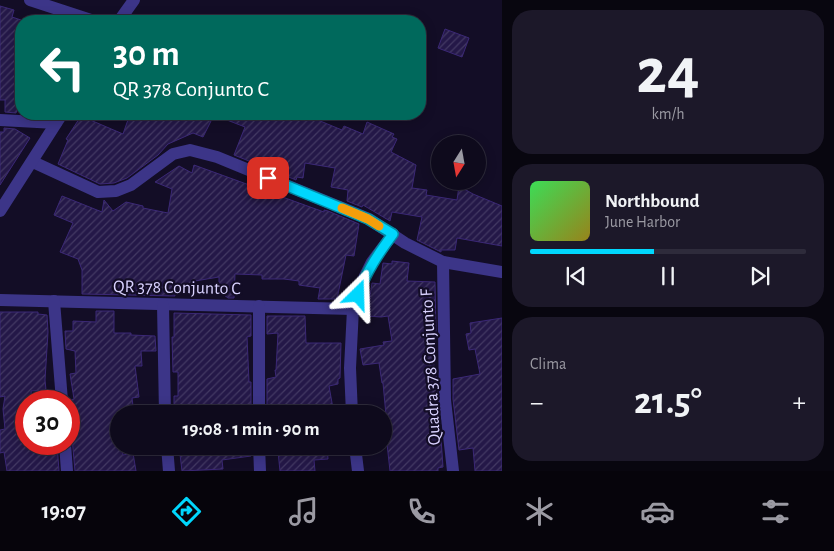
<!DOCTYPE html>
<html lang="pt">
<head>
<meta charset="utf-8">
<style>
	:root { --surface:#0e0a1c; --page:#1c1829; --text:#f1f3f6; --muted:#9b9aa3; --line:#2e2b3b; --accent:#00d7fd }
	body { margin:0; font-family:"Alegreya Sans",sans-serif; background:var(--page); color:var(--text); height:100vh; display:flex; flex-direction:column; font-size:19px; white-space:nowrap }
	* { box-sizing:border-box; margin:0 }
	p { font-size:16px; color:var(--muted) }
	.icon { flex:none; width:28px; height:28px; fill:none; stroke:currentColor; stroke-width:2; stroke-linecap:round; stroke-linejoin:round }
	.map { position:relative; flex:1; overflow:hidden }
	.side { display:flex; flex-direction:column; gap:10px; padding:10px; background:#08060f; width:332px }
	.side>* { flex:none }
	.top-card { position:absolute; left:15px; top:15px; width:411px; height:105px; border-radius:20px; box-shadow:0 2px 12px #0003,0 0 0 1px var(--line); background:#00695c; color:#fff; overflow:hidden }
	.needle { width:32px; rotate:191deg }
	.fabs { position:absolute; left:431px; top:135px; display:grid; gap:10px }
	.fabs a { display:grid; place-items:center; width:55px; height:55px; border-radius:50%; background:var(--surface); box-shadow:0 2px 12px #0003,0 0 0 1px var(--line); font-size:25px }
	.speed { position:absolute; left:15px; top:390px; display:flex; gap:10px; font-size:25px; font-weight:700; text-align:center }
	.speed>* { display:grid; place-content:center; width:65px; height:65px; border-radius:50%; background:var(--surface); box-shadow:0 2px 12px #0003,0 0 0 1px var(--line); line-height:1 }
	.speed .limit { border:8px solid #d22; background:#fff; color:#111 }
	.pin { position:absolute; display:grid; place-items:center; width:42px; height:42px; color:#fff; margin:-21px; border-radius:10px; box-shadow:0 2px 8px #0006 }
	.me { position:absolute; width:55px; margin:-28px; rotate:22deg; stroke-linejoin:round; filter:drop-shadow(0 0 4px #0008) }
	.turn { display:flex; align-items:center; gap:18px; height:105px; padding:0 15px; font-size:22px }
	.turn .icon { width:65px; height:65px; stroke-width:2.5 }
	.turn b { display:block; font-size:35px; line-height:42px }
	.big { font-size:38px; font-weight:700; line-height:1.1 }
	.side .tile { flex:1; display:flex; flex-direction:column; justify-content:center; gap:8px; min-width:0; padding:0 18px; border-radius:20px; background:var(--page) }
	.side .dial { align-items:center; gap:0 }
	.dial b { font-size:65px; line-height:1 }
	.song { display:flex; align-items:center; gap:15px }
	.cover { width:60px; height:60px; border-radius:8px; background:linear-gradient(135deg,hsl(130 70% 55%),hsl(50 70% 35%)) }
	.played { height:5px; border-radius:2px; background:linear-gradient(90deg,var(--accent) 45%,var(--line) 45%) }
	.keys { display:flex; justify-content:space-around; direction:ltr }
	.heat { display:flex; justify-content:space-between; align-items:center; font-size:28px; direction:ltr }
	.trip { position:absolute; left:110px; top:405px; width:282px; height:50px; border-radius:25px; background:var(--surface); box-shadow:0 2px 12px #0003,0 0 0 1px var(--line); font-weight:700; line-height:50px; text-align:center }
	.tab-bar { display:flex; height:80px; justify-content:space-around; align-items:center; background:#06040b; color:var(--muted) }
	.tab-bar .icon { width:35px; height:35px }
	.tab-bar .active { color:var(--accent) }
	.tab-bar b { font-size:22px; color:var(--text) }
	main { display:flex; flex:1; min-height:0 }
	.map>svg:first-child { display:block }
	.building { fill:url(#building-hatch); stroke:#3b2876 }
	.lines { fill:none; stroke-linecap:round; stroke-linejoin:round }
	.minor { stroke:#3c3588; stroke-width:12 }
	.route-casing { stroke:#008ca4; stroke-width:12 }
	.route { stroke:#00d7fd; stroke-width:9 }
	.slow { stroke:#f59e0b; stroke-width:9 }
	.labels { text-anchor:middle; stroke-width:4.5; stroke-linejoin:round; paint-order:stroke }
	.street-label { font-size:18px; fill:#d9d2ff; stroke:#130d26 }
</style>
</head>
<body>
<main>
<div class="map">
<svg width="502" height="471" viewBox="0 0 502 471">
	<defs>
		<pattern id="building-hatch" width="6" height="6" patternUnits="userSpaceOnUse" patternTransform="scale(1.25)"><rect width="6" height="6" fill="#241848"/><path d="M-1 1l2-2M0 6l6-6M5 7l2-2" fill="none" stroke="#433963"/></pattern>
	</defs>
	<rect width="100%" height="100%" fill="#130d26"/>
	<g class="building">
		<polygon points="0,6 14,10 12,17 21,20 21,111 17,110 16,113 5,112 5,100 0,100"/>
		<polygon points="445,29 469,38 462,57 438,48"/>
		<polygon points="130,114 289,114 313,118 342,130 344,126 363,134 367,122 394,134 392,137 397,139 391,152 416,165 412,188 427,190 426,195 457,200 459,186 473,194 502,206 502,246 457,238 455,250 441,250 441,252 417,240 422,217 392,212 390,221 363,205 362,207 347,201 348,190 331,187 335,168 305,163 303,178 297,177 296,180 234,155 245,127 214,115 203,137 193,133 168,144 158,155 127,178 114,183 100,184 58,164 68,140 66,139 81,116 123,134"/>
		<polygon points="4,128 15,129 30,138 0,185 0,132 4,132"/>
		<polygon points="194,165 324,212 324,210 328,211 359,224 354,256 346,255 337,299 318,299 320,288 299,285 299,281 284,279 262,279 262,275 235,274 234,298 228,298 219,291 219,277 195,281 194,286 175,289 175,296 82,294 82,270 78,259 60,252 73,223 54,215 62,196 102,212 104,200 113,211 126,202 143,206 143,208 168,213 172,189 155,182 179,166 192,173"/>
		<polygon points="392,261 409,263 407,281 435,282 436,332 433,376 436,376 437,382 443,467 438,468 438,471 390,471 387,444 385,444 384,440 384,426 387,426 383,383 382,383 379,363 363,365 360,349 384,345 383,342 392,341 388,316 381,317 367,316 372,283 380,284 383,263 392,264"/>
		<polygon points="96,311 114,311 114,333 131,333 131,335 155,336 156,351 141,351 142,366 135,366 139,397 132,398 134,414 119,414 119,446 122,446 123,455 133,453 136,471 75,471 69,404 70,400 74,399 70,374 76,373 75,351 66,349 65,331 73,331 73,321 96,322"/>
		<polygon points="0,312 38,312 38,314 47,315 48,332 45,380 46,390 31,391 32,401 26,401 26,444 57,444 59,471 7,471 4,452 0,453 0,430 5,429 3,409 5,396 0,397"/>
		<polygon points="174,313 251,315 251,336 247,337 249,382 251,382 251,410 246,411 246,414 174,414 174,396 178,396 178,372 173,372 172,337 174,337"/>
		<polygon points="267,316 305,316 306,343 341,343 340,378 338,379 338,384 329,386 334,414 283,414 281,405 267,407 267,379 276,377 275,370 276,370 278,333 267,334"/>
		<polygon points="502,318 502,471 475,471 473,448 459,450 453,399 453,379 480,374 475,349 469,350 466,334 471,333 470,323"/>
		<polygon points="179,446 251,446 251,456 222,460 223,469 182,471"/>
		<polygon points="307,446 327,446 328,459 314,460 315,471 280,471 278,452 307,449"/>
	</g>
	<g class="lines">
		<g class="minor">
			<polyline points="30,0 94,21"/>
			<polyline points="119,21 134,0"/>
			<polyline points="0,120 56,123"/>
			<polyline points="33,162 98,192 116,191 131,185 173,154 190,150 217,157 369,219 405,243 443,262 502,272"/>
			<polyline points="0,211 62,114"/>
			<polyline points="443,262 445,400 453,471"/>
			<polyline points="0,300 353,309"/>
			<polyline points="54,301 62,401"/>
			<polyline points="163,305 165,414"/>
			<polyline points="259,306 259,414"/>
			<polyline points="352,414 350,368 353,309 363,280 372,262 393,234"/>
			<polyline points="65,444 67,471"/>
			<polyline points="167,446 169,471"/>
			<polyline points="259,446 260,471"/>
			<polyline points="355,446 358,471"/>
		</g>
	</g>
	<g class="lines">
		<g class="route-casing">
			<path id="route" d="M268,178L368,219L393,234C378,254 366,272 358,295"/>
		</g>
		<use href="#route" class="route"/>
		<polyline class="slow" points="342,208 368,219 379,226"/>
	</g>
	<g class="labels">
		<g class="street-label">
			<text transform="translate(177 287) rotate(1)" y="6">QR 378 Conjunto C</text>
			<text transform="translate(430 367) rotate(-93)" y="6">Quadra 378 Conjunto F</text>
		</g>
	</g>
</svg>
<div class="fabs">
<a><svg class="needle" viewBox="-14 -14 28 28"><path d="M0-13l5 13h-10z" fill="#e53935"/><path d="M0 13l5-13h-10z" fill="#9b9aa3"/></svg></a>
</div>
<div class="speed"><div class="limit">30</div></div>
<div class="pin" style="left:268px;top:178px;background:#d93025"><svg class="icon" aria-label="arrive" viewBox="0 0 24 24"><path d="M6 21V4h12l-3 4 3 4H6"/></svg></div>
<svg class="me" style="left:358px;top:295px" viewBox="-20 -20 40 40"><path d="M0-17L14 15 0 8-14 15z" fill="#00d7fd" stroke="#fff" stroke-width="4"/></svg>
<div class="trip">19:08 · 1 min · 90 m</div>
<div class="top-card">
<div class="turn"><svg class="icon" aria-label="left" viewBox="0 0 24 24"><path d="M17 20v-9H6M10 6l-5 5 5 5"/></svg><div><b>30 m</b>QR 378 Conjunto C</div></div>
</div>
</div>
<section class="side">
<div class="tile dial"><b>24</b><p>km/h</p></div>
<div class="tile">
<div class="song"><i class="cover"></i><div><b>Northbound</b><p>June Harbor</p></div></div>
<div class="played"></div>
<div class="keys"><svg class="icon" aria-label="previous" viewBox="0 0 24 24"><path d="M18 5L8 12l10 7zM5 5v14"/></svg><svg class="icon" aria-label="pause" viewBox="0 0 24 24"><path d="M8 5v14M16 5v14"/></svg><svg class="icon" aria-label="next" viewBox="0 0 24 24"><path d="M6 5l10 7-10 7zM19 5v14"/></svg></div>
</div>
<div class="tile"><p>Clima</p>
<div class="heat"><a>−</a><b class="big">21.5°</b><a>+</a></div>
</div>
</section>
</main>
<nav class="tab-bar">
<b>19:07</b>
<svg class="icon active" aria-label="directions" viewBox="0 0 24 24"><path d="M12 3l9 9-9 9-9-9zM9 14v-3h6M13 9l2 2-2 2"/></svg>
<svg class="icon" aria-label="music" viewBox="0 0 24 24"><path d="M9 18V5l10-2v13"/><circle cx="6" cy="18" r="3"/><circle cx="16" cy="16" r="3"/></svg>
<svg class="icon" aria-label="phone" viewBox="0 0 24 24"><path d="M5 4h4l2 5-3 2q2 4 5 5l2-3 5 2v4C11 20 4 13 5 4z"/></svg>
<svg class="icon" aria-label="climate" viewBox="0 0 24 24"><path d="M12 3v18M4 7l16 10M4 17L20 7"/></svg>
<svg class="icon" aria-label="car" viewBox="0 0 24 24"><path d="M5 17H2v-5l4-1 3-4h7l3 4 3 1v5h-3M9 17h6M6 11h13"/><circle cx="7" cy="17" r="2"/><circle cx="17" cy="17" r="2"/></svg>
<svg class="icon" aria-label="filters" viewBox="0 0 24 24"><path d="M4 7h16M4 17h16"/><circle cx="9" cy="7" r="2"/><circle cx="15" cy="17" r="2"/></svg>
</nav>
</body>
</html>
